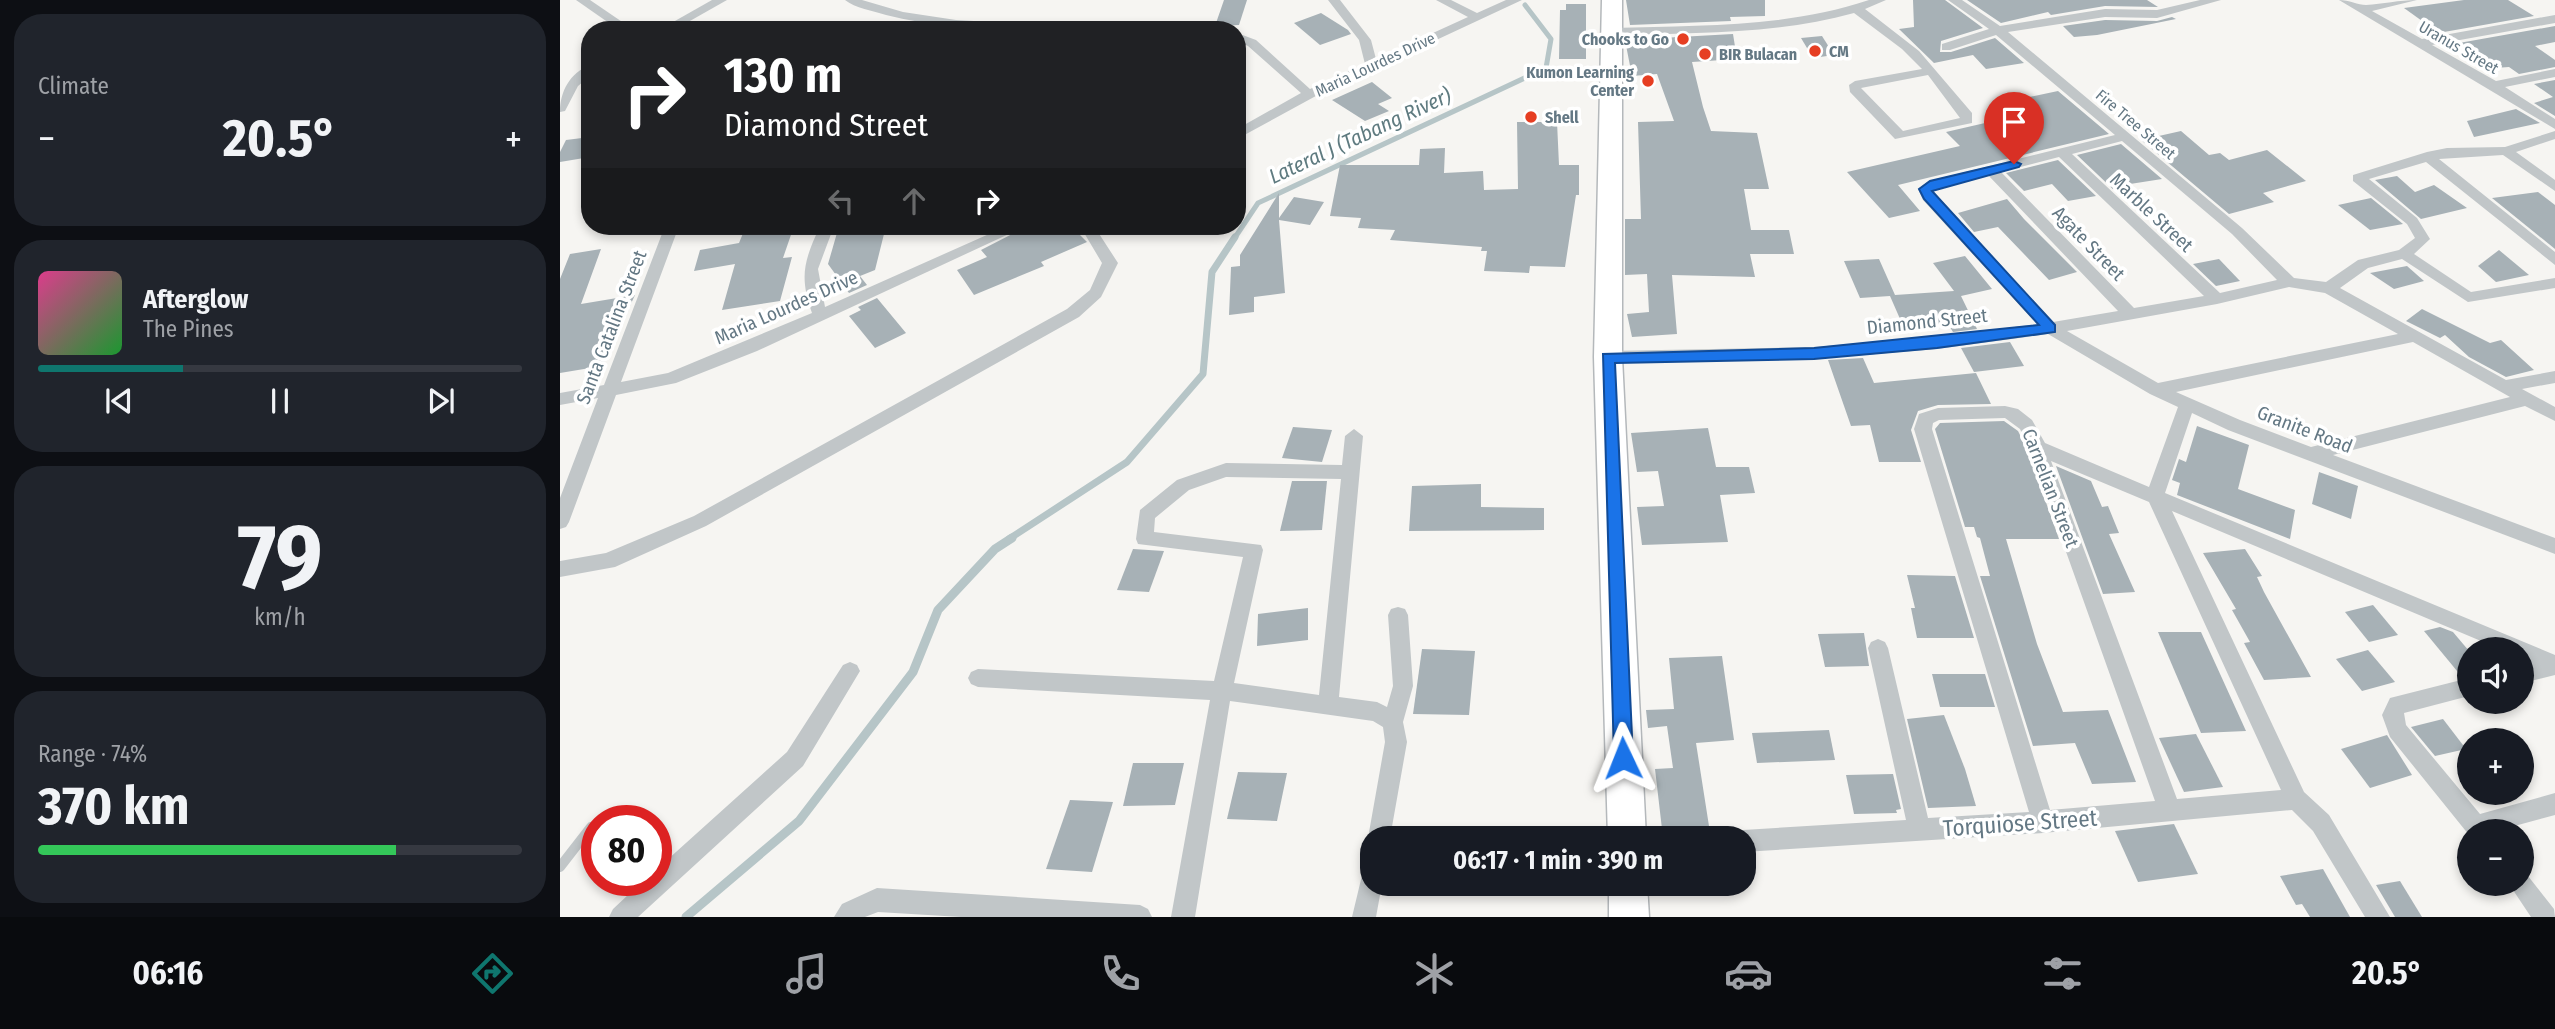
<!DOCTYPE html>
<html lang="en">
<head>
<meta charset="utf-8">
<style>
	:root { --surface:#171b24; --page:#20242c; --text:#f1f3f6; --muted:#9ea1a6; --line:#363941; --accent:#0f766e }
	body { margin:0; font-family:"Fira Sans Condensed",sans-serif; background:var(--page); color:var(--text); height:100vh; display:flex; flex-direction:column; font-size:26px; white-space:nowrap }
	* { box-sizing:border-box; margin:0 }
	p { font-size:23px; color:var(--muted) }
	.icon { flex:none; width:38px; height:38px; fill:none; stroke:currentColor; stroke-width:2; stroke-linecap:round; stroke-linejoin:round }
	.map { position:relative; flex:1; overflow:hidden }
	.side { display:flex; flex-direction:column; gap:14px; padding:14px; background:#0d0f14; width:560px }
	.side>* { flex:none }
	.hud { position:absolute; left:21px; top:21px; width:665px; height:214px; border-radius:28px; box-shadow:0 4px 10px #0003; background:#202124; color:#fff; overflow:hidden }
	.controls { position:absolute; left:1897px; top:637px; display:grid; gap:14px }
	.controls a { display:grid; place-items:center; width:77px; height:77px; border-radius:50%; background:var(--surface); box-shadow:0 4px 10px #0003; font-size:35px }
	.speed { position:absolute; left:21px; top:805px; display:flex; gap:14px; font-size:35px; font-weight:700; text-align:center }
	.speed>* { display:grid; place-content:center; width:91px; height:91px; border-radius:50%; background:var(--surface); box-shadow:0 4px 10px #0003; line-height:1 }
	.speed .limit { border:10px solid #d22; background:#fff; color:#111 }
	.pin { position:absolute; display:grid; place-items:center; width:60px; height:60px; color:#fff; margin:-72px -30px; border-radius:50% 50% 50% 0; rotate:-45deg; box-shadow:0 0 7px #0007 }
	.pin .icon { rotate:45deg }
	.me { position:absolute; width:77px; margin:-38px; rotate:358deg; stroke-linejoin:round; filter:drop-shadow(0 0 5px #0008) }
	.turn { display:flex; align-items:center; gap:24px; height:147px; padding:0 28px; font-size:32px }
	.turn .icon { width:91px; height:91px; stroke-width:2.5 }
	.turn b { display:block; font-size:49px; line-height:60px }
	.lanes { display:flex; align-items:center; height:66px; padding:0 28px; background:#0003; justify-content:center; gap:35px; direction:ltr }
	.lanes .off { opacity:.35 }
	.big { font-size:52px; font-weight:700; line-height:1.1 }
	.side .widget { flex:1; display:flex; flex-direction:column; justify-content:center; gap:10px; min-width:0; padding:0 24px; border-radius:28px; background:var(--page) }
	.side .dial { align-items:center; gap:0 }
	.dial b { font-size:91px; line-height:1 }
	.song { display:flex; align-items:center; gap:21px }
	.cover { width:84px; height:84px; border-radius:10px; background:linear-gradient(135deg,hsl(330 70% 55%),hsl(130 70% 35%)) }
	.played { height:7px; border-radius:4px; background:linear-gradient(90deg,var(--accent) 30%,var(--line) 30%) }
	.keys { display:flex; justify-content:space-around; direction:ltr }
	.heat { display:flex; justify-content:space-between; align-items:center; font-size:38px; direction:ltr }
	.charge { height:10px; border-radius:5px; background:linear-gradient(90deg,#34c759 74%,var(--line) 0) }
	.trip { position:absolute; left:800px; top:826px; width:396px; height:70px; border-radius:28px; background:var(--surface); box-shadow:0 4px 10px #0003; font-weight:700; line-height:70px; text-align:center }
	.tabs { display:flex; height:112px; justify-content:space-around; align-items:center; background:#090b0e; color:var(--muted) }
	.tabs .icon { width:49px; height:49px }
	.tabs .active { color:var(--accent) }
	.tabs b { font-size:32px; color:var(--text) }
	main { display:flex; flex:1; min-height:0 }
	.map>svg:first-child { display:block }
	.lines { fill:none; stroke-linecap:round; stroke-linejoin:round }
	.stream-far2 { stroke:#b6c5c7; stroke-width:5 }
	.stream-far1 { stroke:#b6c5c7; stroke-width:7 }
	.stream { stroke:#b6c5c7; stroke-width:9 }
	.building { fill:#a7b1b6 }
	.trunk-casing { stroke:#b4b8bb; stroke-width:3 }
	.service { stroke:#c1c6c8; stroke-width:10 }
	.minor { fill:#c1c6c8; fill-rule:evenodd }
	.trunk { fill:#fff; fill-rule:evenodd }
	.route { fill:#1a73e8; stroke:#114b97; stroke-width:2 }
	.poi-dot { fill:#e63e22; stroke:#fff; stroke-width:2.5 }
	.labels { text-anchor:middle; stroke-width:7; stroke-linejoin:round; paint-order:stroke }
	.far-poi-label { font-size:16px; font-weight:bold; fill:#647884; stroke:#fff; text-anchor:start }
	.far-street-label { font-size:16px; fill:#647884; stroke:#fff }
	.street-label { font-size:19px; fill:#647884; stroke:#fff }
	.water-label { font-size:21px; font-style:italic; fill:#5f7b80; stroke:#fff }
	.near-street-label { font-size:23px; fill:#647884; stroke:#fff }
</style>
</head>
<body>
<main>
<section class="side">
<div class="widget"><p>Climate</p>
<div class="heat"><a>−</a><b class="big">20.5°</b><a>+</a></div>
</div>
<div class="widget">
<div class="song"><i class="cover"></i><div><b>Afterglow</b><p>The Pines</p></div></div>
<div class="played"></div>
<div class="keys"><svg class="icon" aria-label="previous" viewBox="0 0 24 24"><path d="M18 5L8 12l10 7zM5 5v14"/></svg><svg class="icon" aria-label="pause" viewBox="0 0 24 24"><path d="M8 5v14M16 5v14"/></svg><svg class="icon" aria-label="next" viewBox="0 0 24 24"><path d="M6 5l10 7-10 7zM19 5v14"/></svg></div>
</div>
<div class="widget dial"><b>79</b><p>km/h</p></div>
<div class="widget"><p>Range · 74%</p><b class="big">370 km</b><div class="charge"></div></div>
</section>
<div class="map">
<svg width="1995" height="917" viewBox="0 0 1995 917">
	<rect width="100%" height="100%" fill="#f6f5f2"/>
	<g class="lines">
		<polyline class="stream-far2" points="674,239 698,203 986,68 991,39 965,5"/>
		<polyline class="stream-far1" points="449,539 567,462 643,374 652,272 675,237"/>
		<polyline class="stream" points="126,917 239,821 353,672 378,610 435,549 452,538"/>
	</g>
	<g class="building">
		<polygon points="664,0 687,0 679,25 655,26"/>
		<polygon points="1066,0 1205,0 1205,16 1170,17 1171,21 1070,25"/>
		<polygon points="1353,0 1385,0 1423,28 1381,41 1380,52 1391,52 1435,38 1464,63 1426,69 1413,55 1374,63 1339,29 1354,27"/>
		<polygon points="1407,0 1587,0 1598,7 1545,6 1491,15 1488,12 1441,23"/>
		<polygon points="1904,0 1948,0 1974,16 1884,32 1876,31 1844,8"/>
		<polygon points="1006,4 1026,4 1026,59 999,59 1000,10 1006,10"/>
		<polygon points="761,13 788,30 791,34 760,45 734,23"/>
		<polygon points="1612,17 1616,19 1537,35 1514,37 1503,26 1545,20 1597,21"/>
		<polygon points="1995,26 1995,42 1975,46 1995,60 1995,67 1959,74 1949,67 1935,68 1899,43"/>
		<polygon points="1173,34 1177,59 1132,62 1143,107 1151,131 1197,133 1209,189 1184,189 1191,230 1229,230 1234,254 1190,254 1195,277 1112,275 1117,334 1072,337 1067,314 1089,312 1087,274 1065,275 1065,219 1081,219 1078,122 1114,121 1097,74 1072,76 1065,40"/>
		<polygon points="1262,36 1274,55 1253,58 1241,38"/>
		<polygon points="1995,80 1995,116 1974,103 1993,97 1974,84"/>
		<polygon points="812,82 832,98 818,104 829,111 805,121 772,100"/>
		<polygon points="1498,91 1549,134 1338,185 1360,211 1329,218 1287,172 1400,146 1386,132 1451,117 1437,104"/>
		<polygon points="1956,109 1980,123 1914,137 1907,121"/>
		<polygon points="957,122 997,122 999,165 1019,165 1019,195 1016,195 1005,267 970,266 969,273 924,271 927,251 921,251 922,247 830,240 835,230 798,228 801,218 770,216 780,165 859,165 860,149 885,148 884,173 923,171 924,190 958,189"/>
		<polygon points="1621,131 1649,155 1660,153 1669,160 1707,150 1746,181 1703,193 1714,202 1669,214 1581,140"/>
		<polygon points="30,137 30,157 0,162 0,152 6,140"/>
		<polygon points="1561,144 1602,179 1570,184 1574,188 1556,192 1517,155"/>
		<polygon points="1498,160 1536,196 1508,201 1492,184 1464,191 1446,173"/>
		<polygon points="1837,176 1855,192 1874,185 1907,208 1861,219 1815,180"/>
		<polygon points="1978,192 1995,205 1995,249 1932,198"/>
		<polygon points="719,193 719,218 734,197 764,202 750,225 719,220 725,293 694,297 694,312 669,315 671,267 680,266 680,255"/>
		<polygon points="1811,198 1843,224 1810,230 1778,205"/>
		<polygon points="1447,199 1464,219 1517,272 1489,280 1438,227 1414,232 1398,213"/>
		<polygon points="186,226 234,226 223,258 232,257 220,301 162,310 175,264 134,271 140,250 179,243"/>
		<polygon points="279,226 326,226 315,270 300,276 307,285 289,293 268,264"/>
		<polygon points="468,226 511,226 527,242 481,262 484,266 414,295 397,270 427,257 421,250"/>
		<polygon points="41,249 21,304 75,295 42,366 0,373 0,279 10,254"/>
		<polygon points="1939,250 1969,275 1936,282 1918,266"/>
		<polygon points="1405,256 1432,289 1401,296 1417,329 1393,332 1388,324 1344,328 1330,296 1300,298 1284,261 1319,259 1335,295 1394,291 1373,263"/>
		<polygon points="1659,259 1680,281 1656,286 1633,264"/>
		<polygon points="1847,266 1864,281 1834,289 1810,273"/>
		<polygon points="317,298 346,333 315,348 289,316 301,310 298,307"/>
		<polygon points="1862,309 1930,343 1941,340 1974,370 1946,377 1909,357 1885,335 1880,338 1846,321"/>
		<polygon points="1450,342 1464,366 1414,372 1401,348"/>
		<polygon points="1303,358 1314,383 1416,373 1431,404 1378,405 1358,411 1351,430 1361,462 1319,462 1310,425 1291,426 1268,360"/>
		<polygon points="1444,421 1458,431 1467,449 1499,539 1446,539 1477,644 1503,712 1548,710 1576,782 1532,784 1515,743 1473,746 1420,576 1430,576 1420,538 1417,537 1414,527 1405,527 1375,429 1380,423"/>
		<polygon points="1637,426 1689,445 1678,489 1735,510 1730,539 1617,495 1620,483 1612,480 1619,459 1626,462"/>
		<polygon points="733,427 772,430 762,462 722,458"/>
		<polygon points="1148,428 1156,467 1189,467 1195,493 1160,495 1168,542 1082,545 1077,507 1104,506 1098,471 1077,472 1071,433"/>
		<polygon points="1496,466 1531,481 1542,507 1548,506 1559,533 1549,534 1575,592 1543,594"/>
		<polygon points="1759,472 1798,486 1791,519 1752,504"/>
		<polygon points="732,481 767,481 762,530 720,531"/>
		<polygon points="921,484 921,507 984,508 984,530 849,531 852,486"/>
		<polygon points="573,549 604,551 589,592 557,590"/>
		<polygon points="1685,549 1702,576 1697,577 1704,592 1751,677 1704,680 1684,643 1690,642 1672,610 1676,609 1643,553"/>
		<polygon points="1347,575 1395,576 1414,638 1357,638 1351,608 1355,608"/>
		<polygon points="1813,605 1838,635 1809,642 1785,612"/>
		<polygon points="748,608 748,640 697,646 698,614"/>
		<polygon points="1880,627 1893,632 1909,651 1909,676 1902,677 1864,631"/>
		<polygon points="1598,632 1641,632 1686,731 1641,733"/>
		<polygon points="1304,633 1309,666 1265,667 1258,634"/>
		<polygon points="862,649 915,651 909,715 853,714"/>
		<polygon points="1808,650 1835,682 1802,691 1776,659"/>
		<polygon points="1162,656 1174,740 1136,743 1149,826 1102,829 1095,769 1113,768 1107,726 1088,728 1086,710 1114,709 1109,658"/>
		<polygon points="1372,674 1425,674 1435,707 1380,707"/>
		<polygon points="1384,715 1405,769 1416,806 1368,808 1347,719"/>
		<polygon points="1883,719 1906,749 1875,756 1851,727"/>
		<polygon points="1269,730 1275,760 1197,763 1192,733"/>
		<polygon points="1636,734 1663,787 1624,792 1599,738"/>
		<polygon points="1827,735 1852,775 1810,788 1781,749"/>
		<polygon points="573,763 624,763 615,805 563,806"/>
		<polygon points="678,772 727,773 717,821 667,819"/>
		<polygon points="1333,774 1341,809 1336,810 1337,813 1294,814 1286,775"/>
		<polygon points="510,800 553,802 532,872 486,869"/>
		<polygon points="1614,824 1638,874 1578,882 1555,831"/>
		<polygon points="1763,869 1790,917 1750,917 1742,904 1736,905 1720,876"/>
		<polygon points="1840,881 1862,917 1835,917 1816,885"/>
	</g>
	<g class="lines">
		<g class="trunk-casing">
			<g id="trunk">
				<polygon points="1042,0 1062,0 1062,357 1086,838 1048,838 1034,357"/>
				<polygon points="1049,884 1087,884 1089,917 1049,917"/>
			</g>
		</g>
		<polyline class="service" points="0,867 31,827"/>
		<g class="minor">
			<polygon points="16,0 30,0 74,30 59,30"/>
			<polygon points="152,0 167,0 114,30 99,30"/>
			<path d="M285,0H302L343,12L396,20L504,26L510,30C447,30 386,30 326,15C313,11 295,8 285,0Z"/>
			<polygon points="768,0 780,0 811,40 816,59 908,17 876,0 891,0 917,13 946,0 962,0 754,97 677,139 677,129 741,93 688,46 677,41 677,33 696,40 750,89 805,64 799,40"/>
			<path d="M1309,0H1326L1305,9L1359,51L1412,113V123L1335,139L1290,92L1289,85L1295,81L1362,69L1342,49L1294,13C1216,35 1133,32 1052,36L1046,32L1052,28C1138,25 1226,28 1309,0ZM1368,75L1400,118L1343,131L1301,88Z"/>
			<path d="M1388,0H1402L1440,26L1545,9L1597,10L1640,0H1661L1597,18L1545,17L1448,32L1682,228L1734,278L1766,282L1798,260L1839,250L1855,238L1847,224L1793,181V175L1867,152L1887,148L1945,147L1995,131V139L1956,152L1995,180V191L1943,155L1879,159L1995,252V265L1866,162L1809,179L1857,218L1870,239L1854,254L1911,292L1995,278V288L1908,302L1842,259L1808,268L1780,288L1946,380L1995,371V383L1962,389L1995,407V421L1965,406L1773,455L1995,538V554L1668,430L1632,413L1605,493L1995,655V675L1962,683V665L1970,663L1962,659V649H1940L1612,511L1744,792L1769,815L1830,917H1805L1753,831L1732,810L1483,833L1183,852V838H1173L1175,833L1183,830L1346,820L1308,648L1311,642L1318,639L1325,642L1328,648L1368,818L1469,812L1354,429L1359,414L1378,408L1445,406L1458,409L1472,420L1485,443L1589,487L1618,407L1590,394L1488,334L1377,349L1254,359L1048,363L1040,357L1048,351L1254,347L1377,337L1477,324L1363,200L1358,189L1369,181L1555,135L1436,35L1390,50H1382V44L1429,29ZM1562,141L1672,234L1717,280L1660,293L1512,154ZM1499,157L1644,296L1574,308L1441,172ZM1428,175L1558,311L1493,322L1373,191ZM1729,287L1765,293L1838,334L1598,383L1507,331L1657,304ZM1853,342L1950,397L1751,447L1680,420L1616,392ZM1445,418L1460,429L1469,448L1595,801L1490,810L1372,429L1373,423L1379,420ZM1491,461L1589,502L1721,790L1617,799Z"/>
			<path d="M1779,0C1789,0 1798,5 1806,5C1823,4 1839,0 1857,0L1812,11L1862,39L1995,15V23L1872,45L1936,81L1995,69V77L1945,87L1995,119V129Z"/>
			<path d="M30,65V76L18,86L5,111L0,112C0,91 10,73 30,65Z"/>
			<path d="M105,226H119L61,382L108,373L252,313C239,276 244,261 260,226H274L258,269L265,307L447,226H466L197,351L116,383L56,395L9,522L6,527L0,529V498L38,398L0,405V393L44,385Z"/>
			<polygon points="520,226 534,226 558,263 541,297 519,317 146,526 55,567 0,577 0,561 46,553 134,516 507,309 530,290 542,263"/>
			<path d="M794,429L803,436L779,697L817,702L827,707L833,686L828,615L831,609L838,607L845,609L848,615L853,686L843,722L847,742L830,838H812V846L808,838L825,742L823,727L813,721L670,701L635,917H611L650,700L418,687L411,684L408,678L411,672L418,669L654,681L683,557L578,544L576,539L580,510L617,480L666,463L782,465L785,436ZM666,477L781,479L759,695L674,683L703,550L701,545L594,532L595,518L629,490Z"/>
			<polygon points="290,662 297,665 300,671 243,766 78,917 49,917 53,909 84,880 96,880 96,870 227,752 283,665"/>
			<polygon points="1909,678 1909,696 1844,713 1846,725 1920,814 1995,793 1995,815 1936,831 1909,831 1909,835 1830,737 1822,715 1830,698"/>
			<polygon points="812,864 812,884 822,884 816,917 792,917 804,867"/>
			<polygon points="1962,873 1968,876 1994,909 1995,917 1971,917 1949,884 1962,884"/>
			<polygon points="317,888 580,905 588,909 592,917 401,917 318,912 305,917 274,917 282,904"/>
		</g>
		<use href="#trunk" class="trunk"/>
	</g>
	<polygon class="route" points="1454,161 1461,164 1459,167 1372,191 1495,325 1495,332 1377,348 1254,359 1055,363 1073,758 1070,765 1063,767 1057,765 1054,758 1043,354 1254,348 1479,325 1364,199 1359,189 1370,181"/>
	<g class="poi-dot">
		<circle cx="1123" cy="39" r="7"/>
		<circle cx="1255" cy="51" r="7"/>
		<circle cx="1145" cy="54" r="7"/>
		<circle cx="1088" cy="81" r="7"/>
		<circle cx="971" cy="117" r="7"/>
	</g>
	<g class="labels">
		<g class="far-poi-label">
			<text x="1109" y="45" text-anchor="end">Chooks to Go</text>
			<text x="1269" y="57">CM</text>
			<text x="1159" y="60">BIR Bulacan</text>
			<text x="1074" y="78" text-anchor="end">Kumon Learning<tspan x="1074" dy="18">Center</tspan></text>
			<text x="985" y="123">Shell</text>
		</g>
		<g class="far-street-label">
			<text transform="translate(1899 47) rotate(30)" y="6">Uranus Street</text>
			<text transform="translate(815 64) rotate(-25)" y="6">Maria Lourdes Drive</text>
			<text transform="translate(1576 124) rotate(40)" y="6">Fire Tree Street</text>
		</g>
		<g class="street-label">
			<text transform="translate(1592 212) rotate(43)" y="7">Marble Street</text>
			<text transform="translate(1529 243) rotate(46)" y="7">Agate Street</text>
			<text transform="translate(226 307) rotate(-24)" y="7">Maria Lourdes Drive</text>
			<text transform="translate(1367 321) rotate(-6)" y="7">Diamond Street</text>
			<text transform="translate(51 327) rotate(-69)" y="7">Santa Catalina Street</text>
			<text transform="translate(1745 429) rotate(21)" y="7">Granite Road</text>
			<text transform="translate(1491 488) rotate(69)" y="7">Carnelian Street</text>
		</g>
		<g class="water-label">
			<text transform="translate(800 136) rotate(-25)" y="7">Lateral J (Tabang River)</text>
		</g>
		<g class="near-street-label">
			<text transform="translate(1460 823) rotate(-4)" y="8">Torquiose Street</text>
		</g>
	</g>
</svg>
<div class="controls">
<a><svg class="icon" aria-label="sound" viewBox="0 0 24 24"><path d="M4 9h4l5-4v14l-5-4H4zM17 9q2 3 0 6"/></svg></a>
<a>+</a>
<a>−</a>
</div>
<div class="speed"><div class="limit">80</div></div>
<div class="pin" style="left:1454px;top:164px;background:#d93025"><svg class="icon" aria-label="arrive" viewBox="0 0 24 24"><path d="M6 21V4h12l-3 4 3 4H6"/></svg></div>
<svg class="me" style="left:1063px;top:758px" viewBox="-20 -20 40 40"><path d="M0-17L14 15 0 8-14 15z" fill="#1a73e8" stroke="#fff" stroke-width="4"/></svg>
<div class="trip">06:17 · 1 min · 390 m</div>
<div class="hud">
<div class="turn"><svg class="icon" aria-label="right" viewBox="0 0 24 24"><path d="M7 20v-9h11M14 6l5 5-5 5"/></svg><div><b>130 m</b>Diamond Street</div></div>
<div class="lanes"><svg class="icon off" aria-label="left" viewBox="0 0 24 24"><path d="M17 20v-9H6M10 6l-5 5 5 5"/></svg><svg class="icon off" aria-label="ahead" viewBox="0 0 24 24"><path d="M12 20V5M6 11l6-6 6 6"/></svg><svg class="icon" aria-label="right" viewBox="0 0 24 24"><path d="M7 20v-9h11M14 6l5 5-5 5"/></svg></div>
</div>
</div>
</main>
<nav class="tabs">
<b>06:16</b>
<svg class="icon active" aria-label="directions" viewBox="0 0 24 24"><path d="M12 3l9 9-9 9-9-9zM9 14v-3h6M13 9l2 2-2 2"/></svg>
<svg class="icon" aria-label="music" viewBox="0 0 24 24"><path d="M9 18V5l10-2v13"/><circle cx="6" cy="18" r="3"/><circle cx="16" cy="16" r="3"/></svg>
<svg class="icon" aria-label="phone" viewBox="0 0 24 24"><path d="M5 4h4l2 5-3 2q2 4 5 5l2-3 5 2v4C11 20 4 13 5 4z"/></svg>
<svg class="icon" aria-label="climate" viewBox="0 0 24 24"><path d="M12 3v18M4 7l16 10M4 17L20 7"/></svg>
<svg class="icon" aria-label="car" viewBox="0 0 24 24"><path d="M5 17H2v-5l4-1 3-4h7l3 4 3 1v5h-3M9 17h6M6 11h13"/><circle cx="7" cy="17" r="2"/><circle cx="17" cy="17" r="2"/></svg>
<svg class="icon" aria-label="filters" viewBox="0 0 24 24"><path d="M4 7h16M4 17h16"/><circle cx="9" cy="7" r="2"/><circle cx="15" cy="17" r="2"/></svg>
<b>20.5°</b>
</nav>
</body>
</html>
